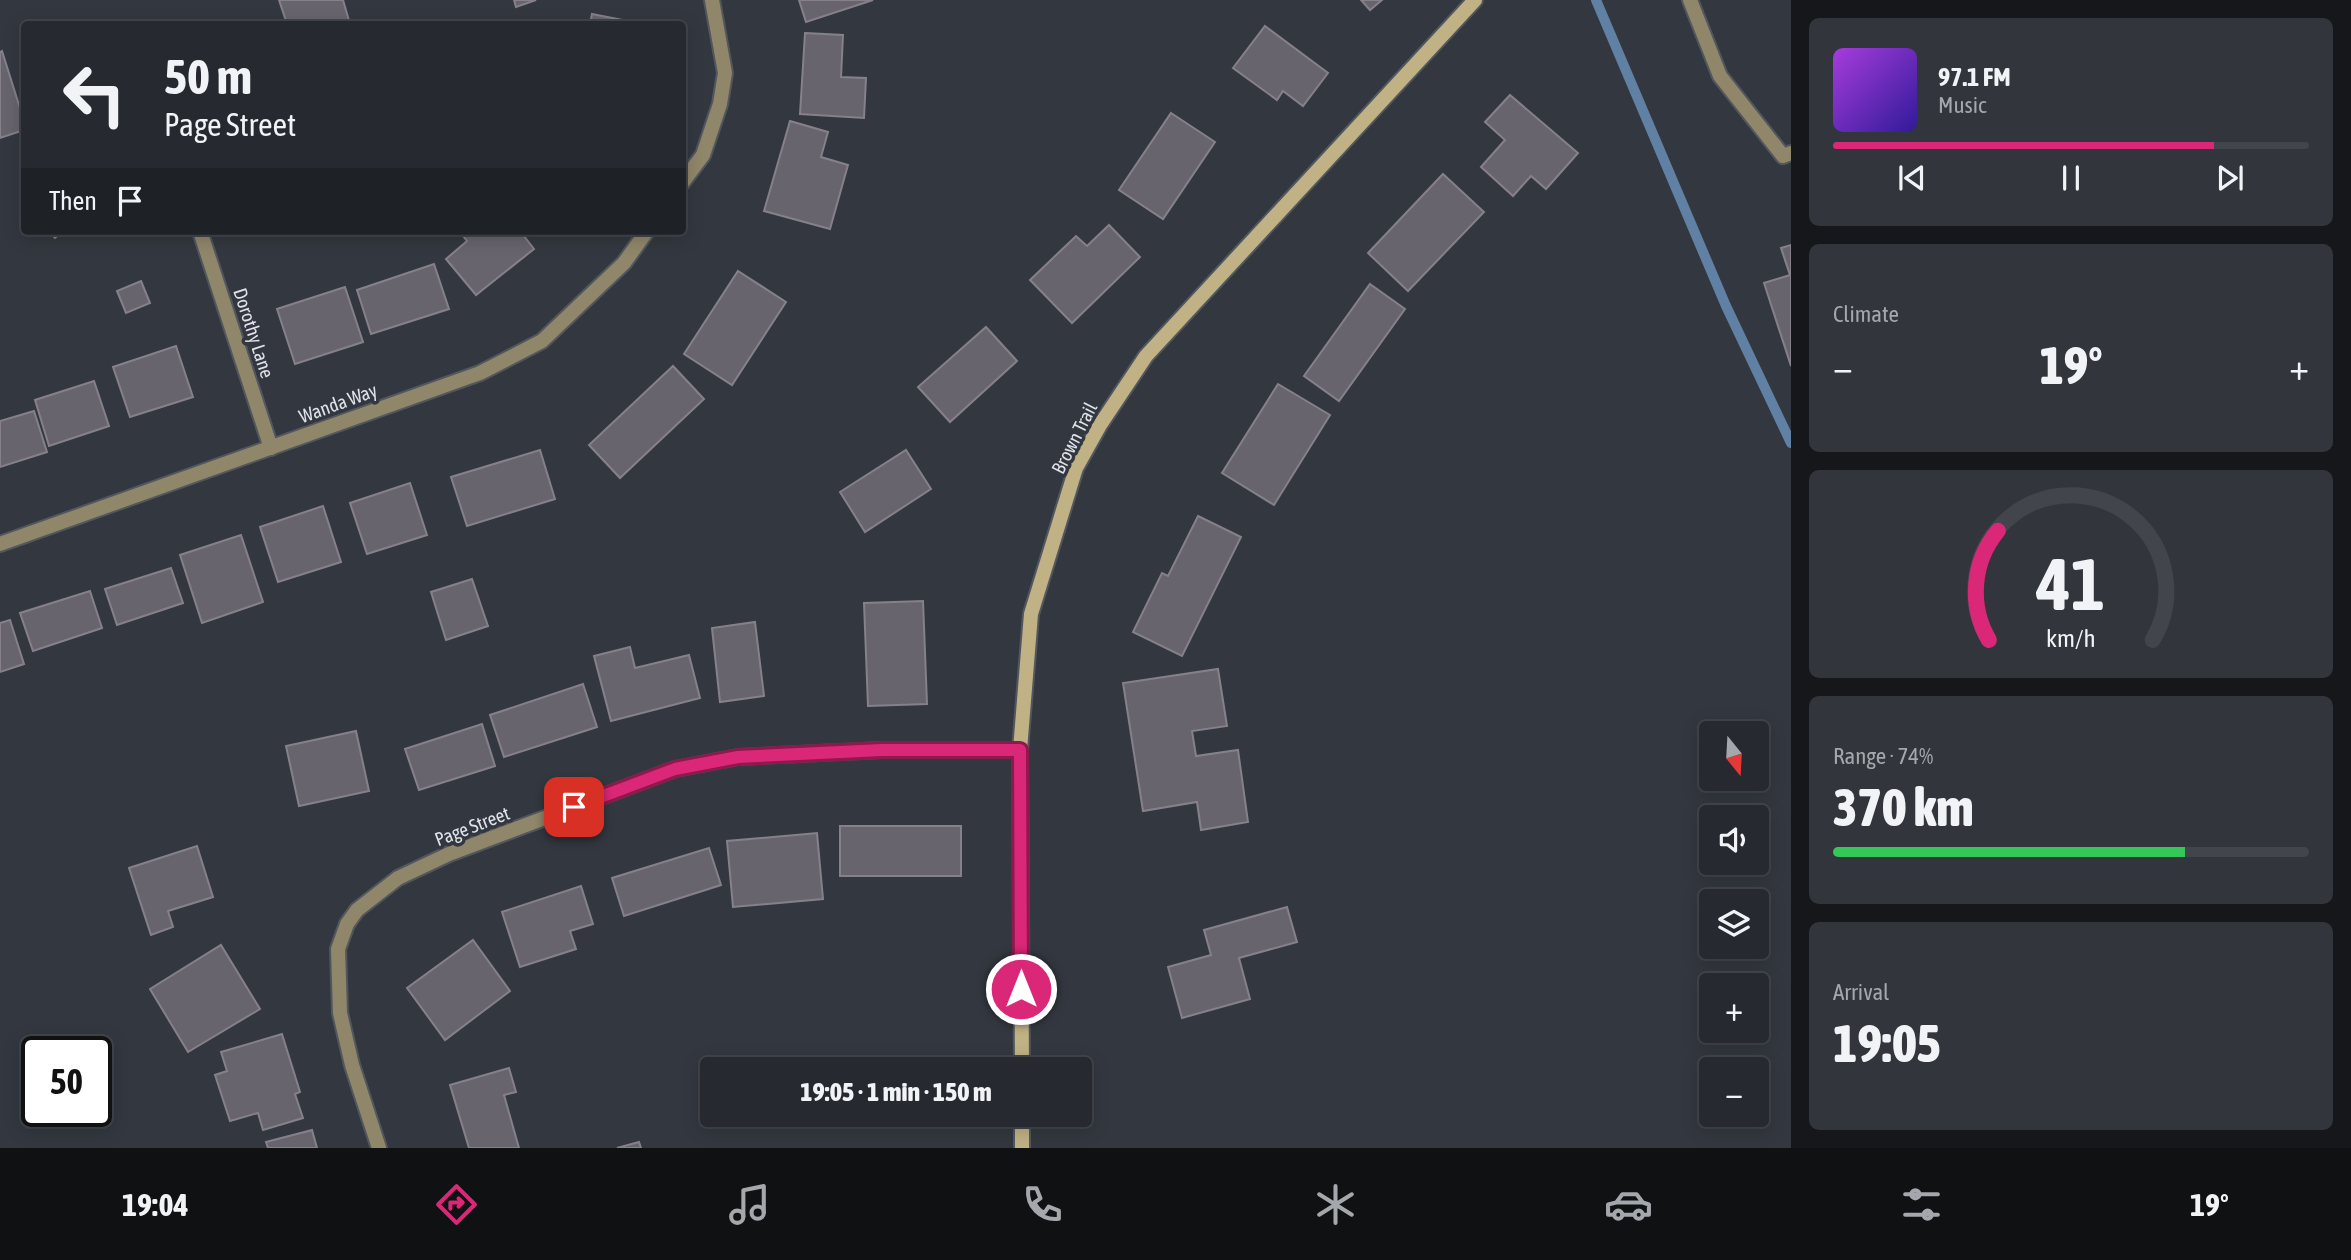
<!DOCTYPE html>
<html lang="en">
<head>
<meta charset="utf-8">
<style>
	:root { --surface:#262a30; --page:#32363c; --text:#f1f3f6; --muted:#a4a7ab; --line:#42464c; --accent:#db2777 }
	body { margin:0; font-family:"Asap Condensed",sans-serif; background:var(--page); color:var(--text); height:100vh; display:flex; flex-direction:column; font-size:26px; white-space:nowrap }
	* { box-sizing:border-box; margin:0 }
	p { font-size:23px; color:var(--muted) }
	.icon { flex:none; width:38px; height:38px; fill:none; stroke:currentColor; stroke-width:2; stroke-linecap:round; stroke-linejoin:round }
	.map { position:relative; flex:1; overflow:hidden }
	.details { display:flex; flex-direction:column; gap:18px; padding:18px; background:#15171a; width:560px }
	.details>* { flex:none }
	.banner { position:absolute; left:21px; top:21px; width:665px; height:214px; border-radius:7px; box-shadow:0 4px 18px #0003,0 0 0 2px var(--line); background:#262a30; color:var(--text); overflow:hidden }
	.needle { width:46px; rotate:162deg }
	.buttons { position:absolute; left:1699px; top:721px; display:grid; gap:14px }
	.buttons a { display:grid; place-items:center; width:70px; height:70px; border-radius:7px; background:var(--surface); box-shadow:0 4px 18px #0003,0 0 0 2px var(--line); font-size:35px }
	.speed { position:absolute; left:21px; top:1036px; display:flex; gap:14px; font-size:35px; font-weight:700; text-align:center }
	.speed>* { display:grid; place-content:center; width:91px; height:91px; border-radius:50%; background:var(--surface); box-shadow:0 4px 18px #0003,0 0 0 2px var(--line); line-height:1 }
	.speed .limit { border:4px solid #111; border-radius:10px; background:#fff; color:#111 }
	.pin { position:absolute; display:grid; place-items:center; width:60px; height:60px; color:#fff; margin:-30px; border-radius:14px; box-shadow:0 4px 10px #0006 }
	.me { position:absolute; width:77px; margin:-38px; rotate:0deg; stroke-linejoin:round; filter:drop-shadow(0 0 5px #0008) }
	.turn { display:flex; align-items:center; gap:24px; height:147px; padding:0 28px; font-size:32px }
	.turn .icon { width:91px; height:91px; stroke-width:2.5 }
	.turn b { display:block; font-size:49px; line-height:60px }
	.then { display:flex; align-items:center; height:66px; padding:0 28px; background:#0003; gap:14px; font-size:26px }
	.big { font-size:52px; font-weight:800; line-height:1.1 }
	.details .tile { flex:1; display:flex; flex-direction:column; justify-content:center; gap:10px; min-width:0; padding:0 24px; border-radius:10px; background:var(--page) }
	.details .dial { align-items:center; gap:0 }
	.dial svg { height:182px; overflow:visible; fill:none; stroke:var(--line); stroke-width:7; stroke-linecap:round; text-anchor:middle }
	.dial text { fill:var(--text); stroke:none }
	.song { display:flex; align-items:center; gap:21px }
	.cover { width:84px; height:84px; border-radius:10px; background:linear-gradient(135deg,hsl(280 70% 55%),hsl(250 70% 35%)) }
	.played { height:7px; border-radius:4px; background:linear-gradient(90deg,var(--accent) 80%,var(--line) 80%) }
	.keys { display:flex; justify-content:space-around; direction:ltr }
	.heat { display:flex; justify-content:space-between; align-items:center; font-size:38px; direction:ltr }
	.charge { height:10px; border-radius:5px; background:linear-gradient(90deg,#34c759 74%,var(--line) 0) }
	.trip { position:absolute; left:700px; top:1057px; width:392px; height:70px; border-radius:7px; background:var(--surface); box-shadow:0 4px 18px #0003,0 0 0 2px var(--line); font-weight:800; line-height:70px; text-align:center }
	.tab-bar { display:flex; height:112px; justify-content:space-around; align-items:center; background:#0f1113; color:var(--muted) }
	.tab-bar .icon { width:49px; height:49px }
	.tab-bar .active { color:var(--accent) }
	.tab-bar b { font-size:32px; color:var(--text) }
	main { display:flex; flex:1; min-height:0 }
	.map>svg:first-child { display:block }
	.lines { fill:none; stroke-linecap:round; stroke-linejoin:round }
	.stream { stroke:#6081a4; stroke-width:10 }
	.building { fill:#68646e; stroke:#85808a; stroke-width:2 }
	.service-casing { stroke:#52575e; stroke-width:18 }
	.minor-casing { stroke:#52575e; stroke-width:18 }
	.secondary-casing { stroke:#52575e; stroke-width:18 }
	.service { stroke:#90866a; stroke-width:14 }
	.minor { stroke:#90866a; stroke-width:14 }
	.secondary { stroke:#c1b285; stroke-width:14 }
	.route-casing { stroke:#8e194d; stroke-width:18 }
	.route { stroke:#db2777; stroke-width:12 }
	.labels { text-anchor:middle; stroke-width:7; stroke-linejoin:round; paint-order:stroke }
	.street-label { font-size:19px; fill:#dfe2e8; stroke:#333840 }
</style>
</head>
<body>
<main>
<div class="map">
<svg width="1791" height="1148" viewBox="0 0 1791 1148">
	<rect width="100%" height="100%" fill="#333840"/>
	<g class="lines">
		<polyline class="stream" points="1596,0 1726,306 1791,443"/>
	</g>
	<g class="building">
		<polygon points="279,0 343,0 350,24 287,24"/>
		<polygon points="514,0 536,0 516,7"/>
		<polygon points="799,0 873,0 806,22"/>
		<polygon points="1361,0 1382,0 1370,10"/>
		<polygon points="592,14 643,24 590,24"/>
		<polygon points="1265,26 1328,73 1303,106 1283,91 1277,100 1233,68"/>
		<polygon points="805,33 843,35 841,77 866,78 864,118 800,114"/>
		<polygon points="2,51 24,121 24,130 0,138 0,52"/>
		<polygon points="1510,95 1578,153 1546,189 1531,176 1513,196 1481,167 1505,140 1485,122"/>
		<polygon points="1171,113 1215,142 1163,219 1119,190"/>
		<polygon points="790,121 828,132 821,157 848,165 830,229 764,211"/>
		<polygon points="1443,174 1484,212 1408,291 1368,253"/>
		<polygon points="1109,225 1140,257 1072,323 1030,280 1076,236 1087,246"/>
		<polygon points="48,231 63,231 55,238"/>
		<polygon points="459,231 520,231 534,249 476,295 446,259 467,241"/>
		<polygon points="1791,245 1791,366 1764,283 1790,275 1781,248"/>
		<polygon points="434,264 449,309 371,334 357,290"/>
		<polygon points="738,271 786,302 732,385 684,354"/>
		<polygon points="141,281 150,303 126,313 117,291"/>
		<polygon points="1370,284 1405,309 1339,401 1304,376"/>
		<polygon points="345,287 363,342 295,364 277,309"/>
		<polygon points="986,327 1017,361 950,422 918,387"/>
		<polygon points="176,346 193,397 130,417 113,367"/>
		<polygon points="673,366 704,399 620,478 589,445"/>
		<polygon points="94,381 109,426 49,446 35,400"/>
		<polygon points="1278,384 1330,415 1274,505 1222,473"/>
		<polygon points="34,411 47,452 0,467 0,421"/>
		<polygon points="540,450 555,499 467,526 451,477"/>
		<polygon points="906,450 931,489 865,532 840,492"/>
		<polygon points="410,483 427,535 367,554 350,503"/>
		<polygon points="323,506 341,562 278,582 260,527"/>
		<polygon points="1198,516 1241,537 1182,656 1133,632 1162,573 1168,576"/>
		<polygon points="241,535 263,602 202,623 180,555"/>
		<polygon points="171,568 183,603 117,625 105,589"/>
		<polygon points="472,579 488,626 446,640 431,592"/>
		<polygon points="90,591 102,628 33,651 20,613"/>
		<polygon points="923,601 927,704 868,706 864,603"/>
		<polygon points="10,620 24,664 0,672 0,623"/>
		<polygon points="755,622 764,696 720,702 712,628"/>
		<polygon points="630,647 635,668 689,655 700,698 611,721 594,656"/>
		<polygon points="1218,669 1227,726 1192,731 1196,756 1238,750 1248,822 1201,830 1197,802 1143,811 1123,683"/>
		<polygon points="583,684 597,727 504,757 490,715"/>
		<polygon points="482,724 495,766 419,790 405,749"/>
		<polygon points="356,731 369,791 299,806 286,746"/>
		<rect x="840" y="826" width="121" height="50"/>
		<polygon points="817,833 823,899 733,907 727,841"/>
		<polygon points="197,846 213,897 168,911 173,927 151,935 129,868"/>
		<polygon points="709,848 721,885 624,916 612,878"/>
		<polygon points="581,886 593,924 570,931 576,949 520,967 502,912"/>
		<polygon points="1287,907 1297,942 1239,958 1250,999 1182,1018 1168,967 1211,955 1204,930"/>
		<polygon points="473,940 510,991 445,1040 407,988"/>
		<polygon points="221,945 260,1009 188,1052 150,989"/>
		<polygon points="282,1034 300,1092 295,1094 303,1118 263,1130 258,1113 230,1121 215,1075 227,1071 221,1052"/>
		<polygon points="509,1068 516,1092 504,1095 519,1148 469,1148 450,1085"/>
		<polygon points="312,1130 317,1148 268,1148 266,1142"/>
		<polygon points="639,1142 641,1148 617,1148"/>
	</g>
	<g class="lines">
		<g class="service-casing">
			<polyline id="service" points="1690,0 1720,76 1783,156 1791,153"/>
		</g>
		<g class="minor-casing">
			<g id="minor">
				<polyline points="682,183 703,155 720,104 725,73 712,0"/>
				<polyline points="200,231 271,448"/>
				<polyline points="0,544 480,373 542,341 624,263 647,231"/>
				<polyline points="379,1148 352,1065 340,1013 338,949 347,924 357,910 398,878 449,854 675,769 738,757 882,750 1020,750"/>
			</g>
		</g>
		<g class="secondary-casing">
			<g id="secondary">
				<polyline points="1022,1069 1020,750 1031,614 1076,468 1100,425 1146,356 1475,0"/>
				<polyline points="1022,1115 1022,1148"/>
			</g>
		</g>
		<use href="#service" class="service"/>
		<use href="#minor" class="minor"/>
		<use href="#secondary" class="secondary"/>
	</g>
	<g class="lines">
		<g class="route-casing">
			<polyline id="route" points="574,807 675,769 738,757 882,750 1020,750 1021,989"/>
		</g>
		<use href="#route" class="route"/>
	</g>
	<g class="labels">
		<g class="street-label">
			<text transform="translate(254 333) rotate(72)" y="7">Dorothy Lane</text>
			<text transform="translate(338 403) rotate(-20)" y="7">Wanda Way</text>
			<text transform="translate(1074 438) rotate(-63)" y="7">Brown Trail</text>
			<text transform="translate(472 826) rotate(-21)" y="7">Page Street</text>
		</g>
	</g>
</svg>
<div class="buttons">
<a><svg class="needle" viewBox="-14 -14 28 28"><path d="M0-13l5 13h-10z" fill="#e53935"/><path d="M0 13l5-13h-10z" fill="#a4a7ab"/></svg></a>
<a><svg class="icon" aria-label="sound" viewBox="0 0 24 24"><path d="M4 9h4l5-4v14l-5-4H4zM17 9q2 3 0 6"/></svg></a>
<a><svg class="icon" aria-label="layers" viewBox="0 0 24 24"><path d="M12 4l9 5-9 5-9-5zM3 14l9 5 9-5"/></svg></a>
<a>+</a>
<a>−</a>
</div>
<div class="speed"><div class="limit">50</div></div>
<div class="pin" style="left:574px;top:807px;background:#d93025"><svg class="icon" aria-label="arrive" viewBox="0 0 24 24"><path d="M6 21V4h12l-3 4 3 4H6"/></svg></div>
<svg class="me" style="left:1021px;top:989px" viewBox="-20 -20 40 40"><circle r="17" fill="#db2777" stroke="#fff" stroke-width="3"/><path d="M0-11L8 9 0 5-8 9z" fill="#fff"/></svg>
<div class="trip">19:05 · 1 min · 150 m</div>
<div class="banner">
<div class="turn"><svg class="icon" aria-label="left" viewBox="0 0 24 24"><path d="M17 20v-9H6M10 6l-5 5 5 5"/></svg><div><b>50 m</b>Page Street</div></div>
<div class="then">Then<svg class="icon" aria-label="arrive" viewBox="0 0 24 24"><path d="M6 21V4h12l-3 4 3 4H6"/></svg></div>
</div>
</div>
<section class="details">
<div class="tile">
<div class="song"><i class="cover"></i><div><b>97.1 FM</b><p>Music</p></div></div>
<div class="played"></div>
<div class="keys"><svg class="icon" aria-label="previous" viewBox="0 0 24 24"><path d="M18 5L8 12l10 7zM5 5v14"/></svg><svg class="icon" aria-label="pause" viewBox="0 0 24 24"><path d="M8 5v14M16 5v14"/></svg><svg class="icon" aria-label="next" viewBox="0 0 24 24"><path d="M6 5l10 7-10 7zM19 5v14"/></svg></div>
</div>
<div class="tile"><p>Climate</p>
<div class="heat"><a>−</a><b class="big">19°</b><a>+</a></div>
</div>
<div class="tile dial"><svg viewBox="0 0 100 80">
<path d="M14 69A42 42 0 1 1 86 69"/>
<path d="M14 69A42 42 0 0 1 18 21" stroke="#db2777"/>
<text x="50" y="56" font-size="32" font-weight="700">41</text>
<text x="50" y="72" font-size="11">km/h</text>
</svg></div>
<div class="tile"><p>Range · 74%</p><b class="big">370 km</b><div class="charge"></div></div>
<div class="tile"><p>Arrival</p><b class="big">19:05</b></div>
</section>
</main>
<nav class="tab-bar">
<b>19:04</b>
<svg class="icon active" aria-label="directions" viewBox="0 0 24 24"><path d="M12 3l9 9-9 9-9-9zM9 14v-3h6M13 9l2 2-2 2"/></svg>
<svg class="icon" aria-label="music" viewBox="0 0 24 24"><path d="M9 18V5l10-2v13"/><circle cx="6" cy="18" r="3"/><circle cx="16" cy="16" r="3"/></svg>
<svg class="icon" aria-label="phone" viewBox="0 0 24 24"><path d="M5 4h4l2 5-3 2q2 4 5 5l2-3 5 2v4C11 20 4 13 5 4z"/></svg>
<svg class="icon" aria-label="climate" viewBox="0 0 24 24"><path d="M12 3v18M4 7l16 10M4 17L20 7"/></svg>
<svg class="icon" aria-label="car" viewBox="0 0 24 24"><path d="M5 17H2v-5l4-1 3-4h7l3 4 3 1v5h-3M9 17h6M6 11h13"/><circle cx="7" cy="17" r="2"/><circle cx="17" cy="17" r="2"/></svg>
<svg class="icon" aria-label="filters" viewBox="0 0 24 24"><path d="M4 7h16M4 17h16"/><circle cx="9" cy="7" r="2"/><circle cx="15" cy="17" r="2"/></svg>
<b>19°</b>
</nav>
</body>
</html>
